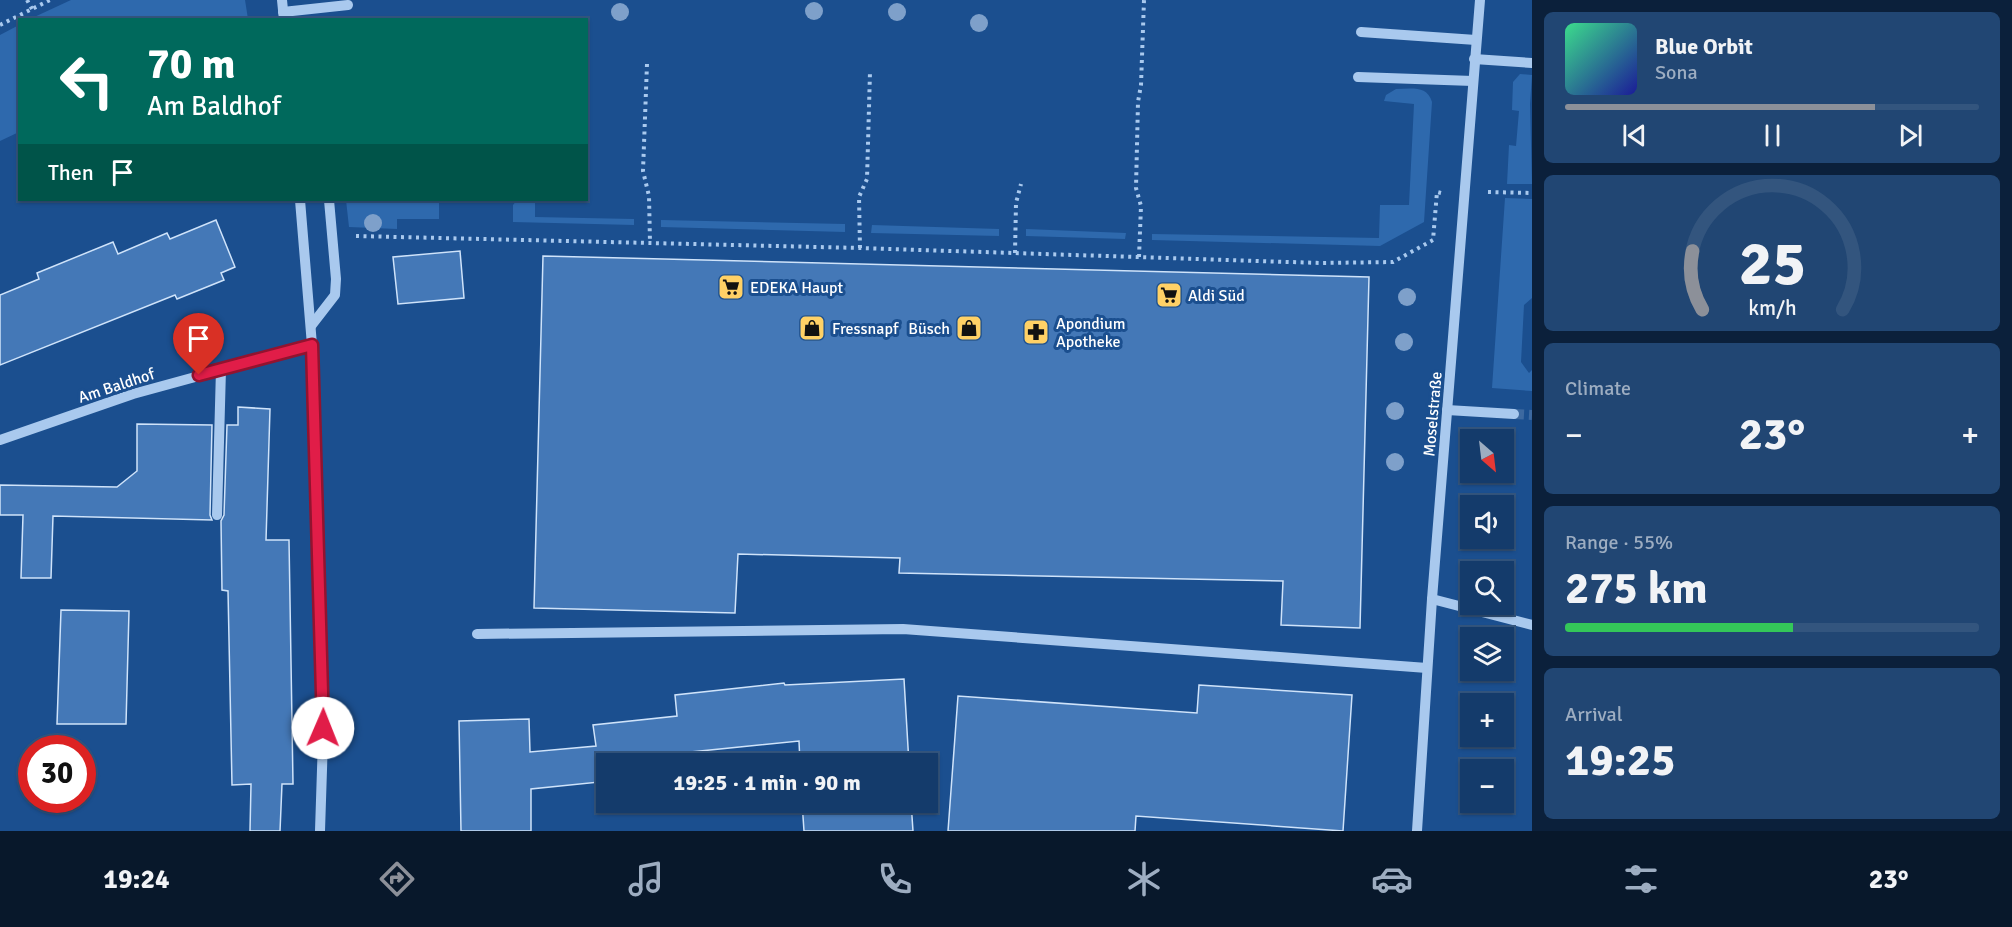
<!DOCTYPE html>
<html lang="en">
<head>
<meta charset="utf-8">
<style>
	:root { --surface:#143b6b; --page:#214673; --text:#f1f3f6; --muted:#9dadc1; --line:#33557e; --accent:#8c9099 }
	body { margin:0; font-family:Signika,sans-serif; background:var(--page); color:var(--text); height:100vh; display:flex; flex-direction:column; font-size:22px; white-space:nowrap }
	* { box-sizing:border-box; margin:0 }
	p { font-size:20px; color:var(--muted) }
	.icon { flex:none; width:33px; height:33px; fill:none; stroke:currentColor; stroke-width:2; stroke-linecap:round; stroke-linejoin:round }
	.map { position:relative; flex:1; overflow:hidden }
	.side { display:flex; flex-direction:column; gap:12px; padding:12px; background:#0b203b; width:480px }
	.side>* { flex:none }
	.top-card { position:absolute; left:18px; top:18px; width:570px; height:183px; border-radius:0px; box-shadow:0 2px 4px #0004,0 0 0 2px var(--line); background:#00695c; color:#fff; overflow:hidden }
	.needle { width:39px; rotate:152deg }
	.fabs { position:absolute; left:1460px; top:429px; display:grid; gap:12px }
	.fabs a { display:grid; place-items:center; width:54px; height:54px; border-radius:0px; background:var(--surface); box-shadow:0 2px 4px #0004,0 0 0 2px var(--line); font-size:30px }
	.speed { position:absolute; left:18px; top:735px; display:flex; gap:12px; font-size:30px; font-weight:700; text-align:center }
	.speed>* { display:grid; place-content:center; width:78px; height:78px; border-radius:50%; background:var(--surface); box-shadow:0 2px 4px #0004,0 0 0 2px var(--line); line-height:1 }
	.speed .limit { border:9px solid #d22; background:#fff; color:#111 }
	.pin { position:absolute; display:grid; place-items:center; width:51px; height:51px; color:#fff; margin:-62px -26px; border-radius:50% 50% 50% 0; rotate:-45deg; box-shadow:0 0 6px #0007 }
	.pin .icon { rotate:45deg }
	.me { position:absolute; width:66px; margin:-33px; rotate:1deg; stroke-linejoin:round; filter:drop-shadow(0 0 4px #0008) }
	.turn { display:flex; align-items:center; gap:21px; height:126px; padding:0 30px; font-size:27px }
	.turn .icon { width:78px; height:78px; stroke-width:2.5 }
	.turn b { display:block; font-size:42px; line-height:51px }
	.then { display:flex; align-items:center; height:57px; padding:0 30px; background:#0003; gap:12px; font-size:22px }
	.big { font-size:45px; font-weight:800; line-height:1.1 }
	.side .card { flex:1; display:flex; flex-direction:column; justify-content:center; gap:9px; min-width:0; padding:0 21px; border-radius:9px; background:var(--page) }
	.side .dial { align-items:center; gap:0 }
	.dial svg { height:156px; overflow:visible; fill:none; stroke:var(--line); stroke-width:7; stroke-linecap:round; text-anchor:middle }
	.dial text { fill:var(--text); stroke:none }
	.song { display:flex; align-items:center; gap:18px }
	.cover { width:72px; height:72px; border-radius:9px; background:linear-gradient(135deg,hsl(150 70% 55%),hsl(240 70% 35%)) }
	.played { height:6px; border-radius:3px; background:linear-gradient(90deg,var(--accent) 75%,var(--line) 75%) }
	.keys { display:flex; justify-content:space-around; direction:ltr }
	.heat { display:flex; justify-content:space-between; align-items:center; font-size:33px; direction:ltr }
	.charge { height:9px; border-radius:4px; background:linear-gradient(90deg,#34c759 55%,var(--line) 0) }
	.trip { position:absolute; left:596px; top:753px; width:342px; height:60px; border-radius:0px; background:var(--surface); box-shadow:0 2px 4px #0004,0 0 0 2px var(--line); font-weight:800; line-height:60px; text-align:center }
	.dock { display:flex; height:96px; justify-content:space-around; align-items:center; background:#08182b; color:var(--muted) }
	.dock .icon { width:42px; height:42px }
	.dock .selected { color:var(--accent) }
	.dock b { font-size:27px; color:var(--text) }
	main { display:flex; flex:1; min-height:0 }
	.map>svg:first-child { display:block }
	.green { fill:#2e69ad }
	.building { fill:#4478b7; stroke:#cfe3fa; stroke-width:1.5 }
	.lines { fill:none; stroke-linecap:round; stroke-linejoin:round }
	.minor-tunnel { stroke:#3d69a0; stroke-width:10; stroke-dasharray:10 5; stroke-linecap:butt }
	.path { stroke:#a9c9ee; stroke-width:4; stroke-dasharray:3 4.5; stroke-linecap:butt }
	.minor { stroke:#a9c9ee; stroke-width:10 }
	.tree { fill:#7ea0ca }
	.route-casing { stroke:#92132f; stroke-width:15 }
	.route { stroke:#e11d48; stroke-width:10 }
	.labels { text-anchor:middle; stroke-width:6; stroke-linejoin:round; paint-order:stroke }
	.poi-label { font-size:16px; fill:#fff; stroke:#1b4f8f; text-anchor:start }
	.street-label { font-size:16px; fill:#fff; stroke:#1b4f8f }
</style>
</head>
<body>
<main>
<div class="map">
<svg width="1532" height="831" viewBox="0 0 1532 831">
	<rect width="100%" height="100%" fill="#1b4f8f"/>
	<g class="green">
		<polygon points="71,0 245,0 248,19 30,19"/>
		<polygon points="19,25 19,132 0,141 0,35"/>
		<polygon points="1520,74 1532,75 1530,104 1532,184 1507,184 1509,145 1516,146 1519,111 1512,110 1513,82"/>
		<path d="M1396,89C1411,89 1427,85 1432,102L1424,222L1380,246L1152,240V234L1379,238L1380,205H1409L1414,104L1384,101L1386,95Z"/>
		<polygon points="1505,198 1532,199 1532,298 1524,305 1521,362 1529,373 1532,370 1532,391 1492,388"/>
		<polygon points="346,200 395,200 396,203 439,201 439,219 397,219 397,229 349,227"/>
		<polygon points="517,200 535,200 535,217 634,219 634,225 513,222 513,205"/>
		<polygon points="661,220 845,224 845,232 661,227"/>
		<polygon points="872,225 999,229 999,236 871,233"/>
		<polygon points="1026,229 1126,233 1125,239 1026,236"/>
	</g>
	<g class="building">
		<polygon points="216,220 235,267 221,273 224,280 177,299 175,295 0,365 0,295 39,279 37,273 113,242 118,254 167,233 170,239"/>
		<polygon points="460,251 464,298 398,304 393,257"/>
		<polygon points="543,256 1369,277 1360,628 1281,625 1283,581 899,573 900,558 738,554 735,613 534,608"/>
		<polygon points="238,407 270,409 266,540 289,540 293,784 282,784 280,831 250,831 251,784 232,785 228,591 222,590 221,521 224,515 227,425 238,425"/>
		<polygon points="137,424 212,425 210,515 212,520 53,516 51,578 21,578 23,515 0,515 0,485 117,487 137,471"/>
		<polygon points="61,610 129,611 126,724 57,724"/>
		<polygon points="904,679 909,764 800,764 799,741 681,753 682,764 606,764 606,790 600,791 599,782 531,789 531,831 461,831 459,721 529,719 530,752 596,746 593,725 677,716 675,695 784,683 785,685"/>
		<polygon points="1199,685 1352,695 1343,831 1136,816 1135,831 948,831 958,696 1197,713"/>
		<polygon points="802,802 911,802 913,831 804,831"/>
	</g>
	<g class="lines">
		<polyline class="minor-tunnel" points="1514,414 1532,415"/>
		<g class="path">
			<polyline points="27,0 32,9"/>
			<polyline points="0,25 50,0"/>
			<polyline points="647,64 643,171 649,196 650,243"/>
			<polyline points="1488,192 1532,193"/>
			<polyline points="74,200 75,200"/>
			<polyline points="356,236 860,248 1320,263 1393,262 1433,240 1437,192 1441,193"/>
			<polyline points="860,248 859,197 867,179 870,72"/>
			<polyline points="1015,253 1016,203 1021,184"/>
			<polyline points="1139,257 1141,206 1136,188 1138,102 1141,85 1144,0"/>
		</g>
		<g class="minor">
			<polyline points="282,0 284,20"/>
			<polyline points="283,12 348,5"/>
			<polyline points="1361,32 1476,40"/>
			<polyline points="1474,59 1532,63"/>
			<polyline points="1358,77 1473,81"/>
			<polyline points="300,200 312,345 322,648 324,708 320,831"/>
			<polyline points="311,326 335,295 336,279 329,200"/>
			<polyline points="1447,410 1514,414"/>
			<polyline points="0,440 133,394 312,345"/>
			<polyline points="217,515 221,369"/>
			<polyline points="1432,599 1532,625"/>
			<polyline points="477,634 903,629 1427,668"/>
			<polyline points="1417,831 1432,599 1480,0"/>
		</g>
	</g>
	<g class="tree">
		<circle cx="814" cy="11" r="9"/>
		<circle cx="620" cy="12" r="9"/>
		<circle cx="897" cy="12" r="9"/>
		<circle cx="979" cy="23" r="9"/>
		<circle cx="373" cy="223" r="9"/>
		<circle cx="1407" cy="297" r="9"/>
		<circle cx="1404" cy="342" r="9"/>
		<circle cx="1395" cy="411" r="9"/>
		<circle cx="1395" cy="462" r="9"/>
	</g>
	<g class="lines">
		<g class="route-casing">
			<polyline id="route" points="199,375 312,345 323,728"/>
		</g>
		<use href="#route" class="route"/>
	</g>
	<defs>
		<g id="supermarket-square" transform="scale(1.35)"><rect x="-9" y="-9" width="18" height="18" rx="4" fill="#ffd166" stroke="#1b4f8f"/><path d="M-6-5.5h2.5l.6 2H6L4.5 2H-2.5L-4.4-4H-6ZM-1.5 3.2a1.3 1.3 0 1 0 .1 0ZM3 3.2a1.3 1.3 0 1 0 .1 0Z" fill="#111"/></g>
		<g id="shop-square" transform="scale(1.35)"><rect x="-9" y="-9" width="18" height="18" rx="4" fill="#ffd166" stroke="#1b4f8f"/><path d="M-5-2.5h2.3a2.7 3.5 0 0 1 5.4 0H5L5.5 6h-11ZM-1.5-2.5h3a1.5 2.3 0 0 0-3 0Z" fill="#111"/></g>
		<g id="pharmacy-square" transform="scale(1.35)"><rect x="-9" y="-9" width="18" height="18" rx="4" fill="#ffd166" stroke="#1b4f8f"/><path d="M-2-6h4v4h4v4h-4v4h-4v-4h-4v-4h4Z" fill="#111"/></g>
	</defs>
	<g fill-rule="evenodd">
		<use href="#supermarket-square" x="731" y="287"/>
		<use href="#supermarket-square" x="1169" y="295"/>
		<use href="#shop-square" x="812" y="328"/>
		<use href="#shop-square" x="969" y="328"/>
		<use href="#pharmacy-square" x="1036" y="332"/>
	</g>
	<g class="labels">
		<g class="poi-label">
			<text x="750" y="293">EDEKA Haupt</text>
			<text x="1188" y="301">Aldi Süd</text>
			<text x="1056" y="329">Apondium<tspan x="1056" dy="18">Apotheke</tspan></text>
			<text x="832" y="334">Fressnapf</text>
			<text x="950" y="334" text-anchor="end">Büsch</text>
		</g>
		<g class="street-label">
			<text transform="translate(116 385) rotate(-18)" y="6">Am Baldhof</text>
			<text transform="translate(1432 414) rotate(-85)" y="6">Moselstraße</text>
		</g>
	</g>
</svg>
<div class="fabs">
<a><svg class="needle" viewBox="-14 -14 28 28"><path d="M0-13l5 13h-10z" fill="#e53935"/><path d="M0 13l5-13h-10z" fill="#9dadc1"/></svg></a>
<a><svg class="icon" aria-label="sound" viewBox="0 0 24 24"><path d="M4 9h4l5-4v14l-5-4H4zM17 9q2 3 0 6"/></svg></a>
<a><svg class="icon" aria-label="search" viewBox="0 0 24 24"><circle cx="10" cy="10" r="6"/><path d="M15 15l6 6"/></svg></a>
<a><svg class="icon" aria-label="layers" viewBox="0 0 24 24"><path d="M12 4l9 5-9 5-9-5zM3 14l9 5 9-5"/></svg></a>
<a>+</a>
<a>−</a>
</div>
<div class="speed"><div class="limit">30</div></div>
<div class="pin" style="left:199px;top:375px;background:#d93025"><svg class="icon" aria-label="arrive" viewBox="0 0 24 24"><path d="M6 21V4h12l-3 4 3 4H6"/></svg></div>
<svg class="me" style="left:323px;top:728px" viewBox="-20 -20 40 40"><circle r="19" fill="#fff"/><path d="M0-13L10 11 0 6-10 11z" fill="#e11d48"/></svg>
<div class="trip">19:25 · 1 min · 90 m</div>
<div class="top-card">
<div class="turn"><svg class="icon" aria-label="left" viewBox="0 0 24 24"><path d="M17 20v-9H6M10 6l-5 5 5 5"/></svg><div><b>70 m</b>Am Baldhof</div></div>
<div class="then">Then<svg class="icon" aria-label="arrive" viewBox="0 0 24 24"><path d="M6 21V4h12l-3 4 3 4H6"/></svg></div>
</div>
</div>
<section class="side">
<div class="card">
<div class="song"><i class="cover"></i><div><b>Blue Orbit</b><p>Sona</p></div></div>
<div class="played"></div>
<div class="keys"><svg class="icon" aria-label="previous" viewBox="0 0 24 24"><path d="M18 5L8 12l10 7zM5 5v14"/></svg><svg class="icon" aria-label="pause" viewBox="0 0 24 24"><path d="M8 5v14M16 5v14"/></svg><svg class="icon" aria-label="next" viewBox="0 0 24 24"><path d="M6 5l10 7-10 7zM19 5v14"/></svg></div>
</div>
<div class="card dial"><svg viewBox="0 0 100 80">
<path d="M14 69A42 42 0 1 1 86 69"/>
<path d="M14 69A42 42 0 0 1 9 39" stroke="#8c9099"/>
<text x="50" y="56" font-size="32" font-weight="700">25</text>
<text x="50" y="72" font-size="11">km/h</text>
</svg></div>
<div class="card"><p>Climate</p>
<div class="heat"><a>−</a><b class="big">23°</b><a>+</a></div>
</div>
<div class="card"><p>Range · 55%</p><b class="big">275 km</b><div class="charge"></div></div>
<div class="card"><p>Arrival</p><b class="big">19:25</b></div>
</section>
</main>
<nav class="dock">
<b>19:24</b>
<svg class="icon selected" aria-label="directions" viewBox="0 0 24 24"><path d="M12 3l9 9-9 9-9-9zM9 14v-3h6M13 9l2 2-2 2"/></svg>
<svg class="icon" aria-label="music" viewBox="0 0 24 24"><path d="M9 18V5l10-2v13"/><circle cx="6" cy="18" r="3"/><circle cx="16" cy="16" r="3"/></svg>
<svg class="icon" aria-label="phone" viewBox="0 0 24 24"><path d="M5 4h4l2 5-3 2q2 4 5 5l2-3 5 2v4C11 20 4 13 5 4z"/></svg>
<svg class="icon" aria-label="climate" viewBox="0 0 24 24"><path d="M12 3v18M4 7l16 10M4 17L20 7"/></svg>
<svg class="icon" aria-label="car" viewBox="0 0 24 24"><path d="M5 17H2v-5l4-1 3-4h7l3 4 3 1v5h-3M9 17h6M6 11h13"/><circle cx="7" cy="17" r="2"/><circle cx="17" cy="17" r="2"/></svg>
<svg class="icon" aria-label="filters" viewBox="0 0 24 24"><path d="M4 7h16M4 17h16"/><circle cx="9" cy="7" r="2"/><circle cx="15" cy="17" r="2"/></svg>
<b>23°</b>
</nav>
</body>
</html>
